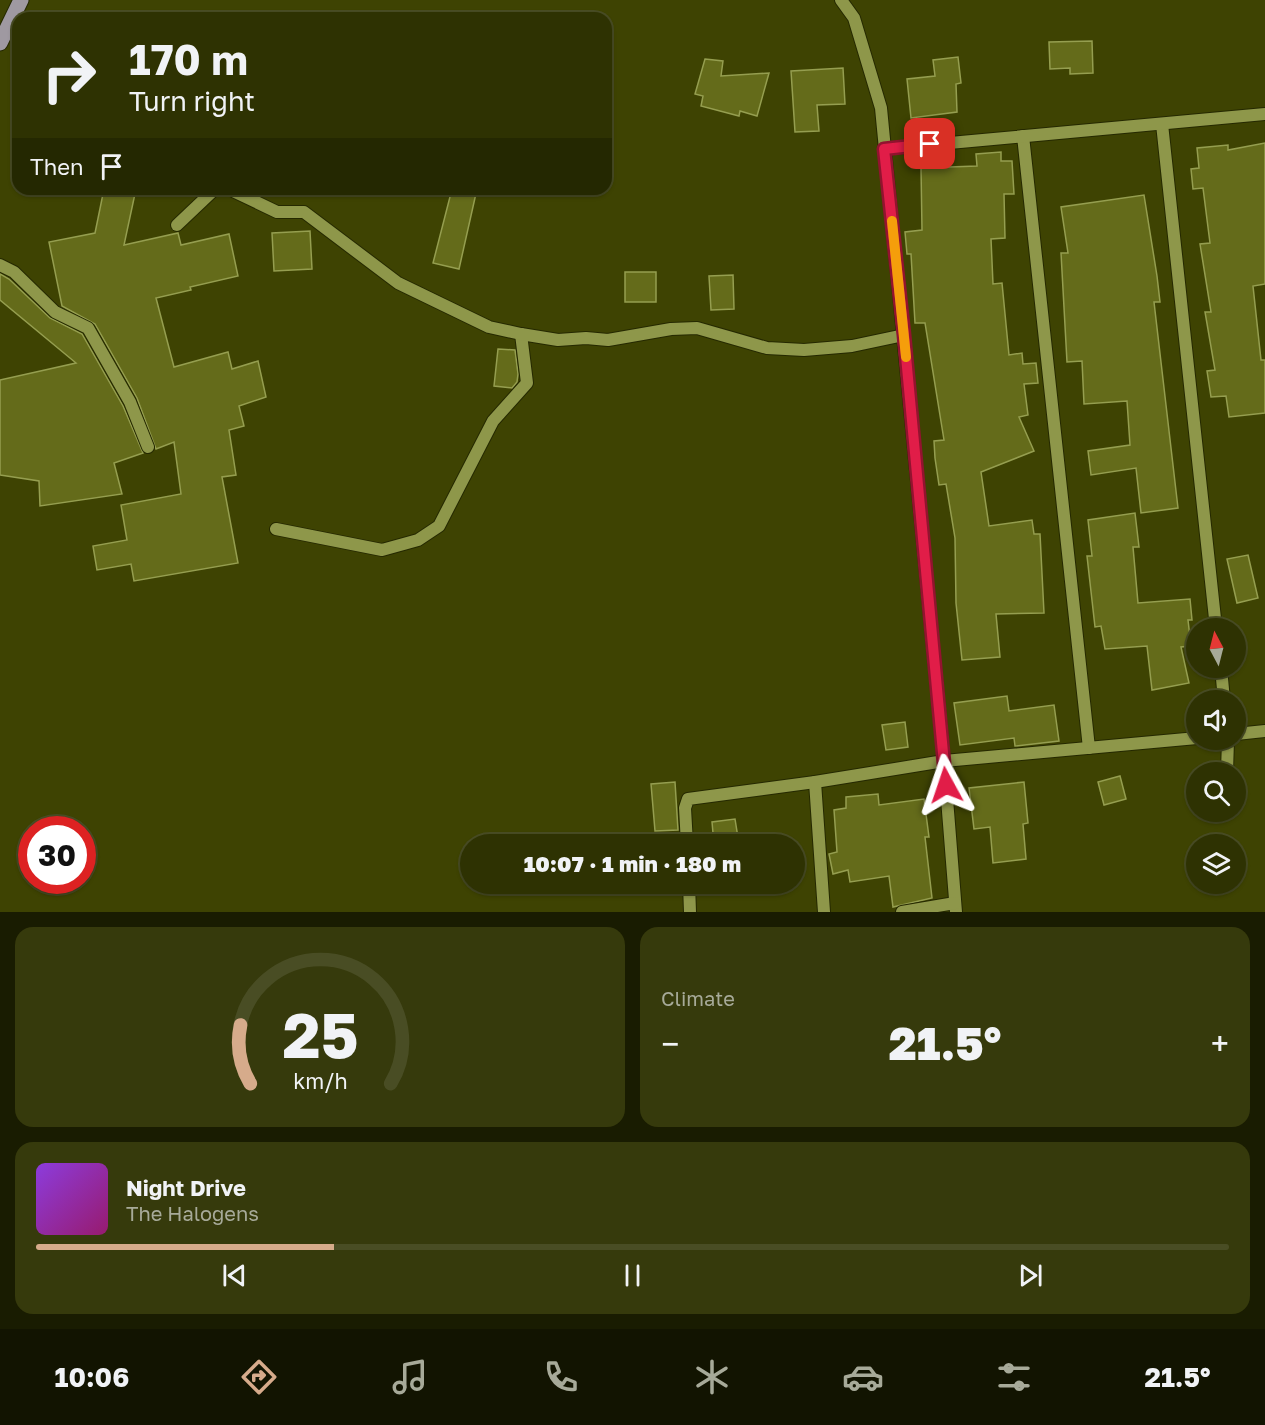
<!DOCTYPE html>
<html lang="en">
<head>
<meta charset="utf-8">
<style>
	:root { --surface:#2e3202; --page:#363a0c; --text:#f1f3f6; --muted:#a7aa99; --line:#494d24; --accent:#d6ab8b }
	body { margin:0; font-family:"Golos Text",sans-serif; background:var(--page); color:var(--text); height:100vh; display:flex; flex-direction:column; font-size:22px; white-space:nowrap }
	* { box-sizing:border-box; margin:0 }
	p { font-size:20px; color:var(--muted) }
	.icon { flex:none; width:33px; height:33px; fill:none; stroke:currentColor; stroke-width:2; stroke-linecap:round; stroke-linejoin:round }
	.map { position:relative; height:912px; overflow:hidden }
	.details { display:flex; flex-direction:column; gap:15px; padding:15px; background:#191c01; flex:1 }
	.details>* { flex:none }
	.banner { position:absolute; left:12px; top:12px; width:600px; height:183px; border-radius:18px; box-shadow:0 2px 4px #0004,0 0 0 2px var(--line); background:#2e3202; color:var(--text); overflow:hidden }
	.needle { width:39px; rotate:353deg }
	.fabs { position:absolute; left:1186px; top:618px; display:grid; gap:12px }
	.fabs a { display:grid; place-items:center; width:60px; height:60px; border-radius:50%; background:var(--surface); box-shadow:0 2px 4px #0004,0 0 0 2px var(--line); font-size:30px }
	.speed { position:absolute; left:18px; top:816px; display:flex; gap:12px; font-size:30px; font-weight:700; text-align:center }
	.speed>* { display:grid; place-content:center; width:78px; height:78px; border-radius:50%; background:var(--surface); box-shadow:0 2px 4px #0004,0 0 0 2px var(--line); line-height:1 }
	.speed .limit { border:9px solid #d22; background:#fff; color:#111 }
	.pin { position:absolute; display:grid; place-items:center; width:51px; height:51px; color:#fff; margin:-26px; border-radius:12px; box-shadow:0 3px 9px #0006 }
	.me { position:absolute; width:66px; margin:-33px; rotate:355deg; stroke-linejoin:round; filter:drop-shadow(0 0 4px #0008) }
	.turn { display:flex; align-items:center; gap:21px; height:126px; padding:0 18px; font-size:27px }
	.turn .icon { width:78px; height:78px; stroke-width:2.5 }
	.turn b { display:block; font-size:42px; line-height:51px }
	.then { display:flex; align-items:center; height:57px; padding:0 18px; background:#0003; gap:12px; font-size:22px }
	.big { font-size:45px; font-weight:800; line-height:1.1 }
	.details .widget { flex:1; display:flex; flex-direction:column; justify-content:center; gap:9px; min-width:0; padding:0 21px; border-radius:18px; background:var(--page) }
	.details .dial { align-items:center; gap:0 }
	.dial svg { height:156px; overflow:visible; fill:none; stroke:var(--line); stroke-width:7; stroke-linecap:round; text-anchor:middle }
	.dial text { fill:var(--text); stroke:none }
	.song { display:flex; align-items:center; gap:18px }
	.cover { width:72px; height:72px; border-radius:9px; background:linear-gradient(135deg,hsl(270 70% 55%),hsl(320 70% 35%)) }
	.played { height:6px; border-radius:3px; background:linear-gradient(90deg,var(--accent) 25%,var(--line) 25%) }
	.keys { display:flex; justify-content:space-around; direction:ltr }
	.heat { display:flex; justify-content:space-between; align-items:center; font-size:33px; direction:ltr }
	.details .tiles { flex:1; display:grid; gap:15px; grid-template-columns:1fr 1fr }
	.widget:last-child { grid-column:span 2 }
	.trip { position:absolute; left:460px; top:834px; width:345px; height:60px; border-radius:30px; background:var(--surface); box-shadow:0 2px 4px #0004,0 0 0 2px var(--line); font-weight:800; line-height:60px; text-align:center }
	.dock { display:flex; height:96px; justify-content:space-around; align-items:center; background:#121401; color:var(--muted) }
	.dock .icon { width:42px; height:42px }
	.dock .on { color:var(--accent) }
	.dock b { font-size:27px; color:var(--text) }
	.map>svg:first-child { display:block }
	.building { fill:#646b1a; stroke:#959e50; stroke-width:1.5 }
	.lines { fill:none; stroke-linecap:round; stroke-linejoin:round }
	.service-casing { stroke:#252900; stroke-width:14 }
	.minor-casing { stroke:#252900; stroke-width:14 }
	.primary-casing { stroke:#252900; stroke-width:17 }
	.service { stroke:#8e974a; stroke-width:12 }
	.minor { stroke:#8e974a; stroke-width:12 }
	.primary { stroke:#9f99a1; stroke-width:15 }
	.route-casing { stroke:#92132f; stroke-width:15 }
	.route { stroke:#e11d48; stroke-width:10 }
	.slow { stroke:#f59e0b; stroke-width:10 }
</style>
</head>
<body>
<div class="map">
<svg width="1265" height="912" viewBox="0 0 1265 912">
	<rect width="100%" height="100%" fill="#3e4302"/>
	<g class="building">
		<polygon points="1092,41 1093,73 1070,74 1070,68 1050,69 1049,42"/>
		<polygon points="958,57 961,83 956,84 957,112 911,118 907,79 935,76 933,60"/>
		<polygon points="705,59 723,61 721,76 769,73 757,116 740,111 739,116 701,106 703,96 695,94"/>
		<polygon points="843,68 845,104 817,105 819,131 795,132 791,71"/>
		<polygon points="1265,143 1265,284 1253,286 1261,360 1265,360 1265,413 1229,417 1226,396 1211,397 1207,371 1215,370 1205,312 1211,312 1200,244 1210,243 1203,188 1193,189 1191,169 1199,168 1197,148 1228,145 1228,150"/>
		<polygon points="1001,152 1001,161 1012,161 1014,194 1004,194 1005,238 991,239 993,284 1002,283 1009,355 1022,353 1023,364 1036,363 1038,383 1024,384 1028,415 1019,417 1034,451 981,472 989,526 1032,520 1034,534 1040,534 1044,613 996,614 1000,657 962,660 956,603 955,538 946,484 939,485 935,458 934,441 944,440 925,323 915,323 911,254 907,254 905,232 922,230 921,168 977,166 976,154"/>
		<polygon points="104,189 136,189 124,245 178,233 181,245 229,234 238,276 190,287 191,290 156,298 174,367 228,352 232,369 258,361 266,397 239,406 244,426 229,430 236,475 222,477 238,563 134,581 131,564 97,570 93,546 127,540 121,505 181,494 174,442 156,449 137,398 95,324 62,306 49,242 95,233"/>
		<polygon points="452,189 477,189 459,269 433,263"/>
		<polygon points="1144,195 1157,276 1160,302 1154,302 1178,508 1141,513 1136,468 1091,475 1088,451 1130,445 1127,401 1084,404 1082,361 1067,362 1061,253 1068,253 1061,207"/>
		<polygon points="310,231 312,269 274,271 272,233"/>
		<rect x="625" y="272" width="31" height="30"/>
		<polygon points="0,274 9,279 50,318 82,334 123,406 143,453 114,463 122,494 40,506 39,481 0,475 0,380 76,363 0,300"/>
		<polygon points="733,275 734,309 711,310 709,276"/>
		<polygon points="498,349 515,350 518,374 517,382 512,388 494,386"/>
		<polygon points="1135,513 1139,547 1133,547 1138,603 1190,599 1192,620 1188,620 1191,646 1181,647 1189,683 1152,690 1147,646 1105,649 1101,626 1095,627 1087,556 1092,556 1088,520"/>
		<polygon points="1248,555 1258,598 1237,603 1227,559"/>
		<polygon points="1007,696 1009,711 1054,705 1059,741 1015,746 1014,738 960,745 954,703"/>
		<polygon points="905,722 908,747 886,750 882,725"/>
		<polygon points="1120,776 1126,799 1104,805 1098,782"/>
		<polygon points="675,782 678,830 655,831 651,784"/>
		<polygon points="1024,782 1028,823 1023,824 1026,859 993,863 990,827 974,829 969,788"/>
		<polygon points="878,794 879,805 924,799 929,837 925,837 932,898 893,907 889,876 850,882 848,870 833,874 829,854 837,852 834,810 846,808 846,797"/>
		<polygon points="735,819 739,844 714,844 712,822"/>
	</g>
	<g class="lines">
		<g class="service-casing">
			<polyline id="service" points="276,529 382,550 418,540 439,526 493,421 527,383 521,334"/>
		</g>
		<g class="minor-casing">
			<g id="minor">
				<polyline points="841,0 854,18 881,108 944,761 956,912"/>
				<polyline points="1162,124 1216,628"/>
				<polyline points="1023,136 1089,748"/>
				<polyline points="884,149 1265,114"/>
				<polyline points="229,189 277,212 304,212 398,283 489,327 521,334 558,340 586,338 608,340 671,329 697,328 767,348 804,350 852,346 904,335"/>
				<polyline points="177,225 215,189"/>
				<polyline points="0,265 14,272 55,312 88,328 130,402 148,447"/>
				<polyline points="1221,668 1224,700"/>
				<polyline points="1236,734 1265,731"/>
				<polyline points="1227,772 1228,740"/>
				<polyline points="687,844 685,808 688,799 815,782"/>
				<polyline points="689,884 690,912"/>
				<polyline points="824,912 815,782 944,761 1197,738"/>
				<polyline points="902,912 955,903"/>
			</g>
		</g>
		<g class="primary-casing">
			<polyline id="primary" points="0,43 21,0"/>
		</g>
		<use href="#service" class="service"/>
		<use href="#minor" class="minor"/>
		<use href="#primary" class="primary"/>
	</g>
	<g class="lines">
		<g class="route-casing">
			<polyline id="route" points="930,144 884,149 904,335 946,785"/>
		</g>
		<use href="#route" class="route"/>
		<polyline class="slow" points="892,221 906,357"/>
	</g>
</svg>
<div class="fabs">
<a><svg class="needle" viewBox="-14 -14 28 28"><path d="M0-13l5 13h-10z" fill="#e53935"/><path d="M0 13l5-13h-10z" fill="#a7aa99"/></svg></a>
<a><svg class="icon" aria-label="sound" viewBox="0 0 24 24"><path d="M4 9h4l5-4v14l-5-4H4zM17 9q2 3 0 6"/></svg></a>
<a><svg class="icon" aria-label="search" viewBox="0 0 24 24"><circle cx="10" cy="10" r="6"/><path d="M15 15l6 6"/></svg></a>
<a><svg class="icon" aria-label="layers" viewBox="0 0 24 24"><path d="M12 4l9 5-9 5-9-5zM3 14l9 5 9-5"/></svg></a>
</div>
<div class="speed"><div class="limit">30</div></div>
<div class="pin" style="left:930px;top:144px;background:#d93025"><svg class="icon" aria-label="arrive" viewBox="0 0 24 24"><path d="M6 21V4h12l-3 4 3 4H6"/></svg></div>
<svg class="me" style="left:946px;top:785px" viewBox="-20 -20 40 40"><path d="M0-17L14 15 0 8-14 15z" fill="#e11d48" stroke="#fff" stroke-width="4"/></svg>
<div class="trip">10:07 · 1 min · 180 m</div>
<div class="banner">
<div class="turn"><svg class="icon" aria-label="right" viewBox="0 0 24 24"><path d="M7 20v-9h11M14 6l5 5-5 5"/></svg><div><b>170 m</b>Turn right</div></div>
<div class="then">Then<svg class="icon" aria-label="arrive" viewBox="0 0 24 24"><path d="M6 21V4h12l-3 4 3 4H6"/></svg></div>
</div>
</div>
<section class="details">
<div class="tiles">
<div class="widget dial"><svg viewBox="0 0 100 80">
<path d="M14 69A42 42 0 1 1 86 69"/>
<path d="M14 69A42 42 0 0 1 9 39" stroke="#d6ab8b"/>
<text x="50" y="56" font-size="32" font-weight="700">25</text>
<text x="50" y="72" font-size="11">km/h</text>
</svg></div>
<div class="widget"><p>Climate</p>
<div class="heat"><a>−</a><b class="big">21.5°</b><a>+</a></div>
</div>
<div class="widget">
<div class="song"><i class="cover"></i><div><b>Night Drive</b><p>The Halogens</p></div></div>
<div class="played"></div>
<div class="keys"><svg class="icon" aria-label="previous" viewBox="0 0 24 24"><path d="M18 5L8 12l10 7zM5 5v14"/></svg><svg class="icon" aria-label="pause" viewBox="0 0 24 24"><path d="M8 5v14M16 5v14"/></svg><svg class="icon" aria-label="next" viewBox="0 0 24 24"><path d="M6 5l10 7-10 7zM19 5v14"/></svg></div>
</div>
</div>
</section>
<nav class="dock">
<b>10:06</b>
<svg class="icon on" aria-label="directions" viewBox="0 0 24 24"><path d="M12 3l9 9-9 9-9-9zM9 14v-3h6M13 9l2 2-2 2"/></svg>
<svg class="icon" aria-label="music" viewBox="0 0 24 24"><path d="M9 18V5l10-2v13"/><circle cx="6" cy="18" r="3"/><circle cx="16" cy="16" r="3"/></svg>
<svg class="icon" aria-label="phone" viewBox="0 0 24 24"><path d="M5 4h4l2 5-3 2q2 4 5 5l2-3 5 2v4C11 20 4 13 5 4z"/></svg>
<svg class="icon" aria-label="climate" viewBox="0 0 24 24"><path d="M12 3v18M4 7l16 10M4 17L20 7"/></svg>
<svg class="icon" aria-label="car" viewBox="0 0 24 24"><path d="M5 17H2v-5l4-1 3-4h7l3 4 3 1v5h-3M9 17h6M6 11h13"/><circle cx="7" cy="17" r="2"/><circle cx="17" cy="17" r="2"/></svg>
<svg class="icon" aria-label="filters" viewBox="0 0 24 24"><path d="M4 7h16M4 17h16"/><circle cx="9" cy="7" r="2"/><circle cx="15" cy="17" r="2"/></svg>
<b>21.5°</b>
</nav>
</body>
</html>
